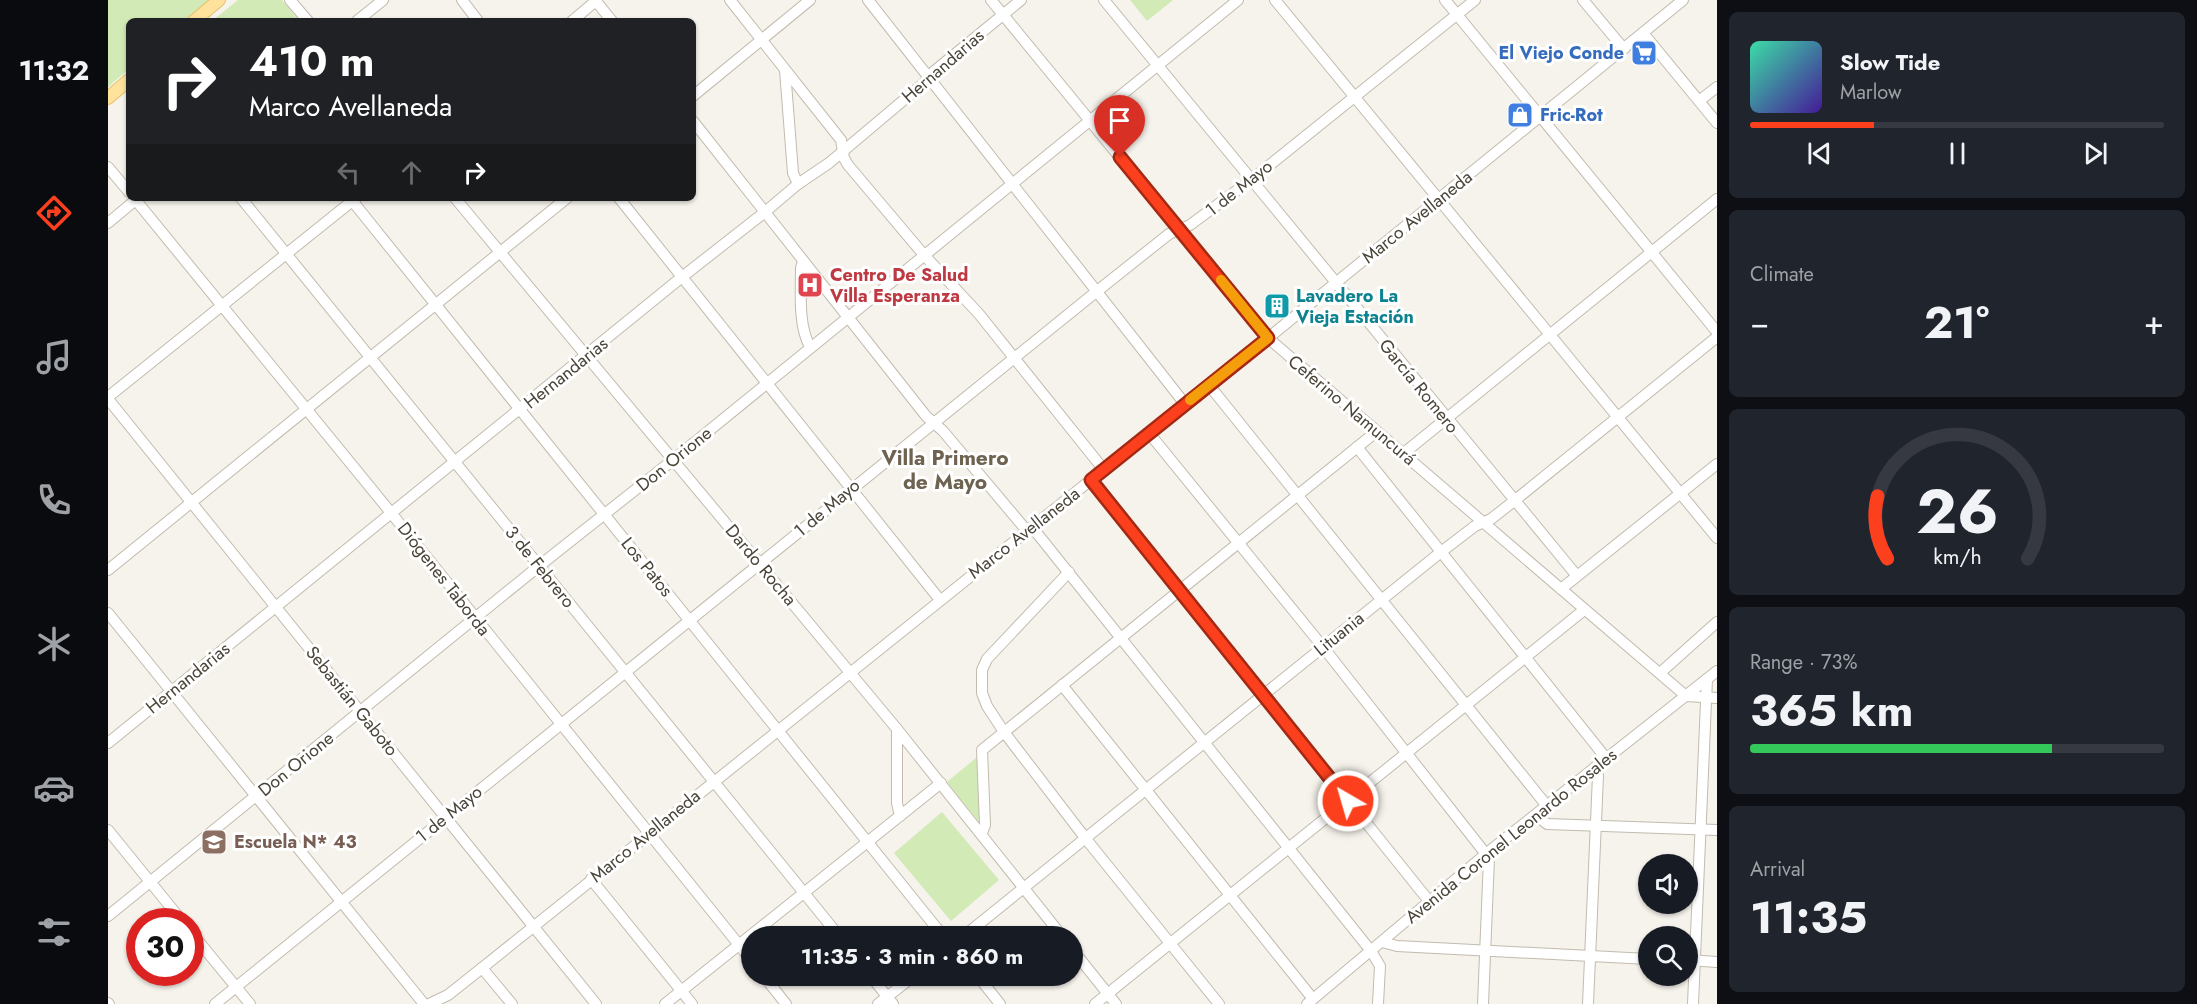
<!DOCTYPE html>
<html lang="en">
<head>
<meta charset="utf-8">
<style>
	:root { --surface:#171b24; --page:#20242c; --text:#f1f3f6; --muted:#9ea1a6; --line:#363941; --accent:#fc3f1d }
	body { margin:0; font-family:Jost,sans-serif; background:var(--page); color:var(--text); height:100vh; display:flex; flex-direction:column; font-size:22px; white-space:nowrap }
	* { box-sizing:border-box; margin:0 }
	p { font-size:20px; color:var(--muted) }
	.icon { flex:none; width:33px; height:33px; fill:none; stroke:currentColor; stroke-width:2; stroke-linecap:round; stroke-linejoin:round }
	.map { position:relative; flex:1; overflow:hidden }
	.details { display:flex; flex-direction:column; gap:12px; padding:12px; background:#0d0f14; width:480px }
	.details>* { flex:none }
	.guide { position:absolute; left:18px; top:18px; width:570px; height:183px; border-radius:9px; box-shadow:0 2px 4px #0004; background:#202124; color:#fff; overflow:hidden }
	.buttons { position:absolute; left:1530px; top:854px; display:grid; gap:12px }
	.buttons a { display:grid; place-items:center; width:60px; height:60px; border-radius:50%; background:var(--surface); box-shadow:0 2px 4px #0004; font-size:30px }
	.speed { position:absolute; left:18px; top:908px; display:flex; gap:12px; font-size:30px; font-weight:700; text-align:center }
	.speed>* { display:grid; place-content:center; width:78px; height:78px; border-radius:50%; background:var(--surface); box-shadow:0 2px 4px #0004; line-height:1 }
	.speed .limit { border:9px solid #d22; background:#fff; color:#111 }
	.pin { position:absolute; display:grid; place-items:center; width:51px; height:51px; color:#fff; margin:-62px -26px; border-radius:50% 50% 50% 0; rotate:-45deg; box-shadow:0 0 6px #0007 }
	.pin .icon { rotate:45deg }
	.me { position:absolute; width:66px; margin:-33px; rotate:322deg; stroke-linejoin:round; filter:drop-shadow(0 0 4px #0008) }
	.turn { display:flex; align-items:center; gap:21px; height:126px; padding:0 24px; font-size:27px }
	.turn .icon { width:78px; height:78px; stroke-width:2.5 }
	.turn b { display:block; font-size:42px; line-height:51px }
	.lanes { display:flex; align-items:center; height:57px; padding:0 24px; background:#0003; justify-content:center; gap:30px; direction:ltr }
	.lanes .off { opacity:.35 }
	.big { font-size:45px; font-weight:700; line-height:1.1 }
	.details .card { flex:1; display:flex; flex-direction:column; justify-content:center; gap:9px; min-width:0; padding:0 21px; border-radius:9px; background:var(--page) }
	.details .dial { align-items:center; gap:0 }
	.dial svg { height:156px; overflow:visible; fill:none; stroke:var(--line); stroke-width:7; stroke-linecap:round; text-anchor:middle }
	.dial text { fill:var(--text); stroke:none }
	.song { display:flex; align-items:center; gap:18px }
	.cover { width:72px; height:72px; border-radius:9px; background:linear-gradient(135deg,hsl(160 70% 55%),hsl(260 70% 35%)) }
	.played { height:6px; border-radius:3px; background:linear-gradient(90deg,var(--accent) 30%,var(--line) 30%) }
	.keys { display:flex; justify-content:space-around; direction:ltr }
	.heat { display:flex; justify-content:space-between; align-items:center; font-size:33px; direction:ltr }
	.charge { height:9px; border-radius:4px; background:linear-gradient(90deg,#34c759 73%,var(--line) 0) }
	.trip { position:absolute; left:633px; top:926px; width:342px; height:60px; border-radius:30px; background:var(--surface); box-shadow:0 2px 4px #0004; font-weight:700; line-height:60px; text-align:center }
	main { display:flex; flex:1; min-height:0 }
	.menu { display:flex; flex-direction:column; width:108px; justify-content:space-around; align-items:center; background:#090b0e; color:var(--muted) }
	.menu .icon { width:42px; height:42px }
	.menu .on { color:var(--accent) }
	.menu b { font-size:27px; color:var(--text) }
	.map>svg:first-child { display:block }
	.green { fill:#d2eab5 }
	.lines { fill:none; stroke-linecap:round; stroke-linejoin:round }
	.minor-casing { stroke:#c2bbae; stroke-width:12 }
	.major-casing { stroke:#e6c16a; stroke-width:14 }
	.minor { stroke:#fff; stroke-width:10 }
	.major { stroke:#ffe39c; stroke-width:12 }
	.route-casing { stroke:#a42913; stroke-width:15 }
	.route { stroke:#fc3f1d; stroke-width:10 }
	.slow { stroke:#f59e0b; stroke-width:10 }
	.labels { text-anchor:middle; stroke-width:6; stroke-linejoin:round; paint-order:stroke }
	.shop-label { font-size:18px; font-weight:bold; fill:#366cbe; stroke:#fff; text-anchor:end }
	.street-label { font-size:18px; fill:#4b4439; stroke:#fff }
	.health-label { font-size:18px; font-weight:bold; fill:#be3a42; stroke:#fff; text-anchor:start }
	.culture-label { font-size:18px; font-weight:bold; fill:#0d838f; stroke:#fff; text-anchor:start }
	.education-label { font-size:18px; font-weight:bold; fill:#785e54; stroke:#fff; text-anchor:start }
	.quarter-label { font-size:21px; font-weight:bold; fill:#6e6250; stroke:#fff }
</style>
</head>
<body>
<main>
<nav class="menu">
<b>11:32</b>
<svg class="icon on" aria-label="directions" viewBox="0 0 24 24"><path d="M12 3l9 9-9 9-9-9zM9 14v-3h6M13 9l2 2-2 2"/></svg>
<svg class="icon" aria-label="music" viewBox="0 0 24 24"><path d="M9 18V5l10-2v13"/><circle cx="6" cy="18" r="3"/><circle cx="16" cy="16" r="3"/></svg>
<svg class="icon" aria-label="phone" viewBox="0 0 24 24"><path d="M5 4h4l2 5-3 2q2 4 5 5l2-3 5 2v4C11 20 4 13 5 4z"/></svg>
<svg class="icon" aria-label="climate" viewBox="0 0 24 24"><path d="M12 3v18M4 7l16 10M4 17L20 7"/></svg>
<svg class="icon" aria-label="car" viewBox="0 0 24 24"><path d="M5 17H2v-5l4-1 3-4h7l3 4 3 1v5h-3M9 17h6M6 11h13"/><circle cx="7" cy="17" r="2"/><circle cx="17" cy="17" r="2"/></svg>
<svg class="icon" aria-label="filters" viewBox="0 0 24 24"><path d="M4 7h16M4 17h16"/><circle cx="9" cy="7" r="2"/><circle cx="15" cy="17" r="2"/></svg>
</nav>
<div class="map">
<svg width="1609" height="1004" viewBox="0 0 1609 1004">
	<rect width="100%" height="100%" fill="#f6f3ec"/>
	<g class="green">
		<polygon points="0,0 104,0 79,21 21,21 21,69 0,87"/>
		<polygon points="130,0 174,0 191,21 104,21"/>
		<polygon points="1022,0 1065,0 1039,21"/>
		<polygon points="868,758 871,760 874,821 871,822 839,782"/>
		<polygon points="834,812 891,880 843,921 786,853"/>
	</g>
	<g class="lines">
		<g class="minor-casing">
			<g id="minor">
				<polyline points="182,0 200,21"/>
				<polyline points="354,0 370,21"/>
				<polyline points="487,0 504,21"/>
				<polyline points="622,0 733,140 736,158 740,165 816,255 871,314 996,470"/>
				<polyline points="760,0 1077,404"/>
				<polyline points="883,0 1160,338 1578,696"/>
				<polyline points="996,0 1469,576"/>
				<polyline points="1167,0 1609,538"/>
				<polyline points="1337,0 1609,332"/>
				<polyline points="1475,0 1516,49"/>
				<polyline points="249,21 275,0"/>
				<polyline points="464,21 489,0"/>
				<polyline points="1535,33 1609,123"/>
				<polyline points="677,70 685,173 690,184"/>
				<polyline points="585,96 702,0"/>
				<polyline points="1591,101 1609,87"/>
				<polyline points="585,121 818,416 835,431 919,531"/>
				<polyline points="0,167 21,192"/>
				<polyline points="26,198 284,514 644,961"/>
				<polyline points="133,198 731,936"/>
				<polyline points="242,198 835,936"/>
				<polyline points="347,198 789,729 954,936"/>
				<polyline points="511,198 832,600"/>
				<polyline points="0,223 30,198"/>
				<path d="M695,261L693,268C693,293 690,325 702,347"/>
				<polyline points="1101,385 1439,806"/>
				<polyline points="0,397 248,198"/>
				<polyline points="0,399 488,1004"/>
				<polyline points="1041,433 1215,647 1381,858 1375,1004"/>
				<polyline points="1249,447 1498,758"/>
				<polyline points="1296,453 1609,199"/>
				<polyline points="983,480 1321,901"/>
				<polyline points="924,527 1263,951 1272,966 1270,1004"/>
				<polyline points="0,570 459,198"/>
				<polyline points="961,572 879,659 874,670 874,693 879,706 896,732 978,839 1111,1004"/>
				<polyline points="1453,589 1609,464"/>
				<polyline points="0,613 316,1004"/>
				<polyline points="1552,673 1609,622"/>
				<polyline points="954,685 1205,999"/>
				<polyline points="1578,696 1609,698"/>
				<polyline points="789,729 789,803 792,816"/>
				<polyline points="0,743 574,277 657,212 690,184 721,163 816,83 824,73 913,0"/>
				<polyline points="1428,815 1439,824 1609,830"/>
				<polyline points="0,830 74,921"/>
				<polyline points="874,833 877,825 874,750 1268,432"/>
				<polyline points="483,879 584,1004"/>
				<polyline points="0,916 431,566 565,460 1130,0"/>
				<polyline points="82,931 142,1004"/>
				<polyline points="856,936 1333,552 1367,526 1383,519 1406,501 1609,337"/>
				<polyline points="1274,942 1289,946 1540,959"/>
				<polyline points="964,949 1008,1004"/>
				<polyline points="1580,960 1609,962"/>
				<polyline points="374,968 404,1004"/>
				<polyline points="655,975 678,1004"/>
				<polyline points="762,975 785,1004"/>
				<polyline points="869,975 892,1004"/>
				<polyline points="0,1003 1,1004"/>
				<polyline points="107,1004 988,292 1061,234 1082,225 1143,180 1367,0"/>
				<polyline points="321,1004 340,995 374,968 1160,338 1575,0"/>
				<polyline points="557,1004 833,783"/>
				<polyline points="770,1004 807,975"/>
				<polyline points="987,1004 1476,610"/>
				<polyline points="1199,1004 1379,853 1609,671"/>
				<polyline points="1480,1004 1490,776 1487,767"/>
				<polyline points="1585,1004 1599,679"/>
			</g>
		</g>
		<g class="major-casing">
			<g id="major">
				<polyline points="86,21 111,0"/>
				<polyline points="0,98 21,80"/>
			</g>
		</g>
		<use href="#minor" class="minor"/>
		<use href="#major" class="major"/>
	</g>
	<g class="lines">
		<g class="route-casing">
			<polyline id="route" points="1012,157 1160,338 983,480 1240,801"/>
		</g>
		<use href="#route" class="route"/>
		<polyline class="slow" points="1082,400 1160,338 1113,280"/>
	</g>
	<defs>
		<g id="supermarket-square" transform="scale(1.35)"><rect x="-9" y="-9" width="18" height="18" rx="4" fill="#3f7fe0" stroke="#fff"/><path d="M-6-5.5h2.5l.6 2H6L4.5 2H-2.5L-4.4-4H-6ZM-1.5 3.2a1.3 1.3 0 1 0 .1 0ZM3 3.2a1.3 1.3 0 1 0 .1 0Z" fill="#fff"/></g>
		<g id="shop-square" transform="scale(1.35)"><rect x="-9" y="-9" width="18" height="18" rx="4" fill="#3f7fe0" stroke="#fff"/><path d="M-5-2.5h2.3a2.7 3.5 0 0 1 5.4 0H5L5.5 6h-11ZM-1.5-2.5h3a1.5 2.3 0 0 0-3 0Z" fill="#fff"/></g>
		<g id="hospital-square" transform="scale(1.35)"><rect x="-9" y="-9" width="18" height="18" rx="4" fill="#e0444e" stroke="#fff"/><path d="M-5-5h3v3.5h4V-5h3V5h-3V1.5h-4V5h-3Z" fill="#fff"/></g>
		<g id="building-square" transform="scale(1.35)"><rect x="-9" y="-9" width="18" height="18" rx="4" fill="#0f9aa8" stroke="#fff"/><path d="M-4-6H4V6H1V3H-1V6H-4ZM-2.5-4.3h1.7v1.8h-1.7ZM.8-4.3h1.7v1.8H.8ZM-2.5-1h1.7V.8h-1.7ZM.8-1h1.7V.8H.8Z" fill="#fff"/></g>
		<g id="school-square" transform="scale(1.35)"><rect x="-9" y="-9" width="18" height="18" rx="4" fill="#8d6e63" stroke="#fff"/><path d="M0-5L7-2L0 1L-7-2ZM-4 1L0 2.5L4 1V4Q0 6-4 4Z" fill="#fff"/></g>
	</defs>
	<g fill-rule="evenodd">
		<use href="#supermarket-square" x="1536" y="53"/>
		<use href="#shop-square" x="1412" y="115"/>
		<use href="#hospital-square" x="702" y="285"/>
		<use href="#building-square" x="1169" y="306"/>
		<use href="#school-square" x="106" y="842"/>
	</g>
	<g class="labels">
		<g class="shop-label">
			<text x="1516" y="59">El Viejo Conde</text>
			<text x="1432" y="121" text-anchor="start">Fric-Rot</text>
		</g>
		<g class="street-label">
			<text transform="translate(835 66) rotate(-41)" y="6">Hernandarias</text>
			<text transform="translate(1131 188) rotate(-38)" y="6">1 de Mayo</text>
			<text transform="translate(1309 217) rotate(-39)" y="6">Marco Avellaneda</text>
			<text transform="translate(458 373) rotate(-39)" y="6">Hernandarias</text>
			<text transform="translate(1311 386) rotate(51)" y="6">García Romero</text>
			<text transform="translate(1244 410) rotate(40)" y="6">Ceferino Namuncurá</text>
			<text transform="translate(566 459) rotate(-39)" y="6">Don Orione</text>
			<text transform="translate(719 508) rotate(-40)" y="6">1 de Mayo</text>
			<text transform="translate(916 533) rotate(-38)" y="6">Marco Avellaneda</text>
			<text transform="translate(653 565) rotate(50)" y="6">Dardo Rocha</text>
			<text transform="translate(432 567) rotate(51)" y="6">3 de Febrero</text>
			<text transform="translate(539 567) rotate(51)" y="6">Los Patos</text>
			<text transform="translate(336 579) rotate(52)" y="6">Diógenes Taborda</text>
			<text transform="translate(1231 634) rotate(-39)" y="6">Lituania</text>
			<text transform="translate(80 678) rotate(-39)" y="6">Hernandarias</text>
			<text transform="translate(244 701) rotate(51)" y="6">Sebastián Gaboto</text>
			<text transform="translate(188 764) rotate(-39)" y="6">Don Orione</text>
			<text transform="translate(341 814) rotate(-39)" y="6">1 de Mayo</text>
			<text transform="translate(537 836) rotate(-39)" y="6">Marco Avellaneda</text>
			<text transform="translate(1403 836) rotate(-39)" y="6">Avenida Coronel Leonardo Rosales</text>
		</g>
		<g class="health-label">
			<text x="722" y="281">Centro De Salud<tspan x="722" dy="21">Villa Esperanza</tspan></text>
		</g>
		<g class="culture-label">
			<text x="1188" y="302">Lavadero La<tspan x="1188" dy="21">Vieja Estación</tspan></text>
		</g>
		<g class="education-label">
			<text x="126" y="848">Escuela N* 43</text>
		</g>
		<g class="quarter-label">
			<text x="837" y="465">Villa Primero<tspan x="837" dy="24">de Mayo</tspan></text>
		</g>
	</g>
</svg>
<div class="buttons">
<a><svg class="icon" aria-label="sound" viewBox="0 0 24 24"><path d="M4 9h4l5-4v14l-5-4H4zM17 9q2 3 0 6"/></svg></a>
<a><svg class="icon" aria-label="search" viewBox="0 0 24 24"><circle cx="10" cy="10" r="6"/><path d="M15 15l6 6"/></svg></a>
</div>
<div class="speed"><div class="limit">30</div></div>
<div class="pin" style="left:1012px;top:157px;background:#d93025"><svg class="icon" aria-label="arrive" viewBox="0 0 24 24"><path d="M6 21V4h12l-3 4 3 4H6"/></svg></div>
<svg class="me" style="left:1240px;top:801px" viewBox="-20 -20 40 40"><circle r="17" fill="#fc3f1d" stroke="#fff" stroke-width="3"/><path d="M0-11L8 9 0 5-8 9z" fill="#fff"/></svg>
<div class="trip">11:35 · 3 min · 860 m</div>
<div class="guide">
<div class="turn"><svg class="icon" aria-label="right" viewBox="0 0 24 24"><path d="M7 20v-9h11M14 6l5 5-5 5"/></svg><div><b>410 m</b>Marco Avellaneda</div></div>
<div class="lanes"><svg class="icon off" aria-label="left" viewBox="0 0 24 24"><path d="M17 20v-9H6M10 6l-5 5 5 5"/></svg><svg class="icon off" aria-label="ahead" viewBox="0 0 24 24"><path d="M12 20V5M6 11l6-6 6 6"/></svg><svg class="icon" aria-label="right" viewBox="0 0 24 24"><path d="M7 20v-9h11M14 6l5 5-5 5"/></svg></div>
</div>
</div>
<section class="details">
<div class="card">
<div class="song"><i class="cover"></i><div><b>Slow Tide</b><p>Marlow</p></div></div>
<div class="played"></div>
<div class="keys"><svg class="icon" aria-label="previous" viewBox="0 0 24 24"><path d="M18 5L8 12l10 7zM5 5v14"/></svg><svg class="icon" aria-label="pause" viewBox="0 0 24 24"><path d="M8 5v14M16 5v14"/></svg><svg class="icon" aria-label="next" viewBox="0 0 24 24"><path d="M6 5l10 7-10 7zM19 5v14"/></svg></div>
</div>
<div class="card"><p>Climate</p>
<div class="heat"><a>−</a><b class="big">21°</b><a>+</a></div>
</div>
<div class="card dial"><svg viewBox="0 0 100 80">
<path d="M14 69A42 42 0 1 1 86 69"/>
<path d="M14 69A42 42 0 0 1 9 37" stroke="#fc3f1d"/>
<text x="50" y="56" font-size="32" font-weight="700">26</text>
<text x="50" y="72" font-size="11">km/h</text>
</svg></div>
<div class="card"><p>Range · 73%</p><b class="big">365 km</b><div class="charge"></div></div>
<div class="card"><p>Arrival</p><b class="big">11:35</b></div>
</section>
</main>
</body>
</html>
